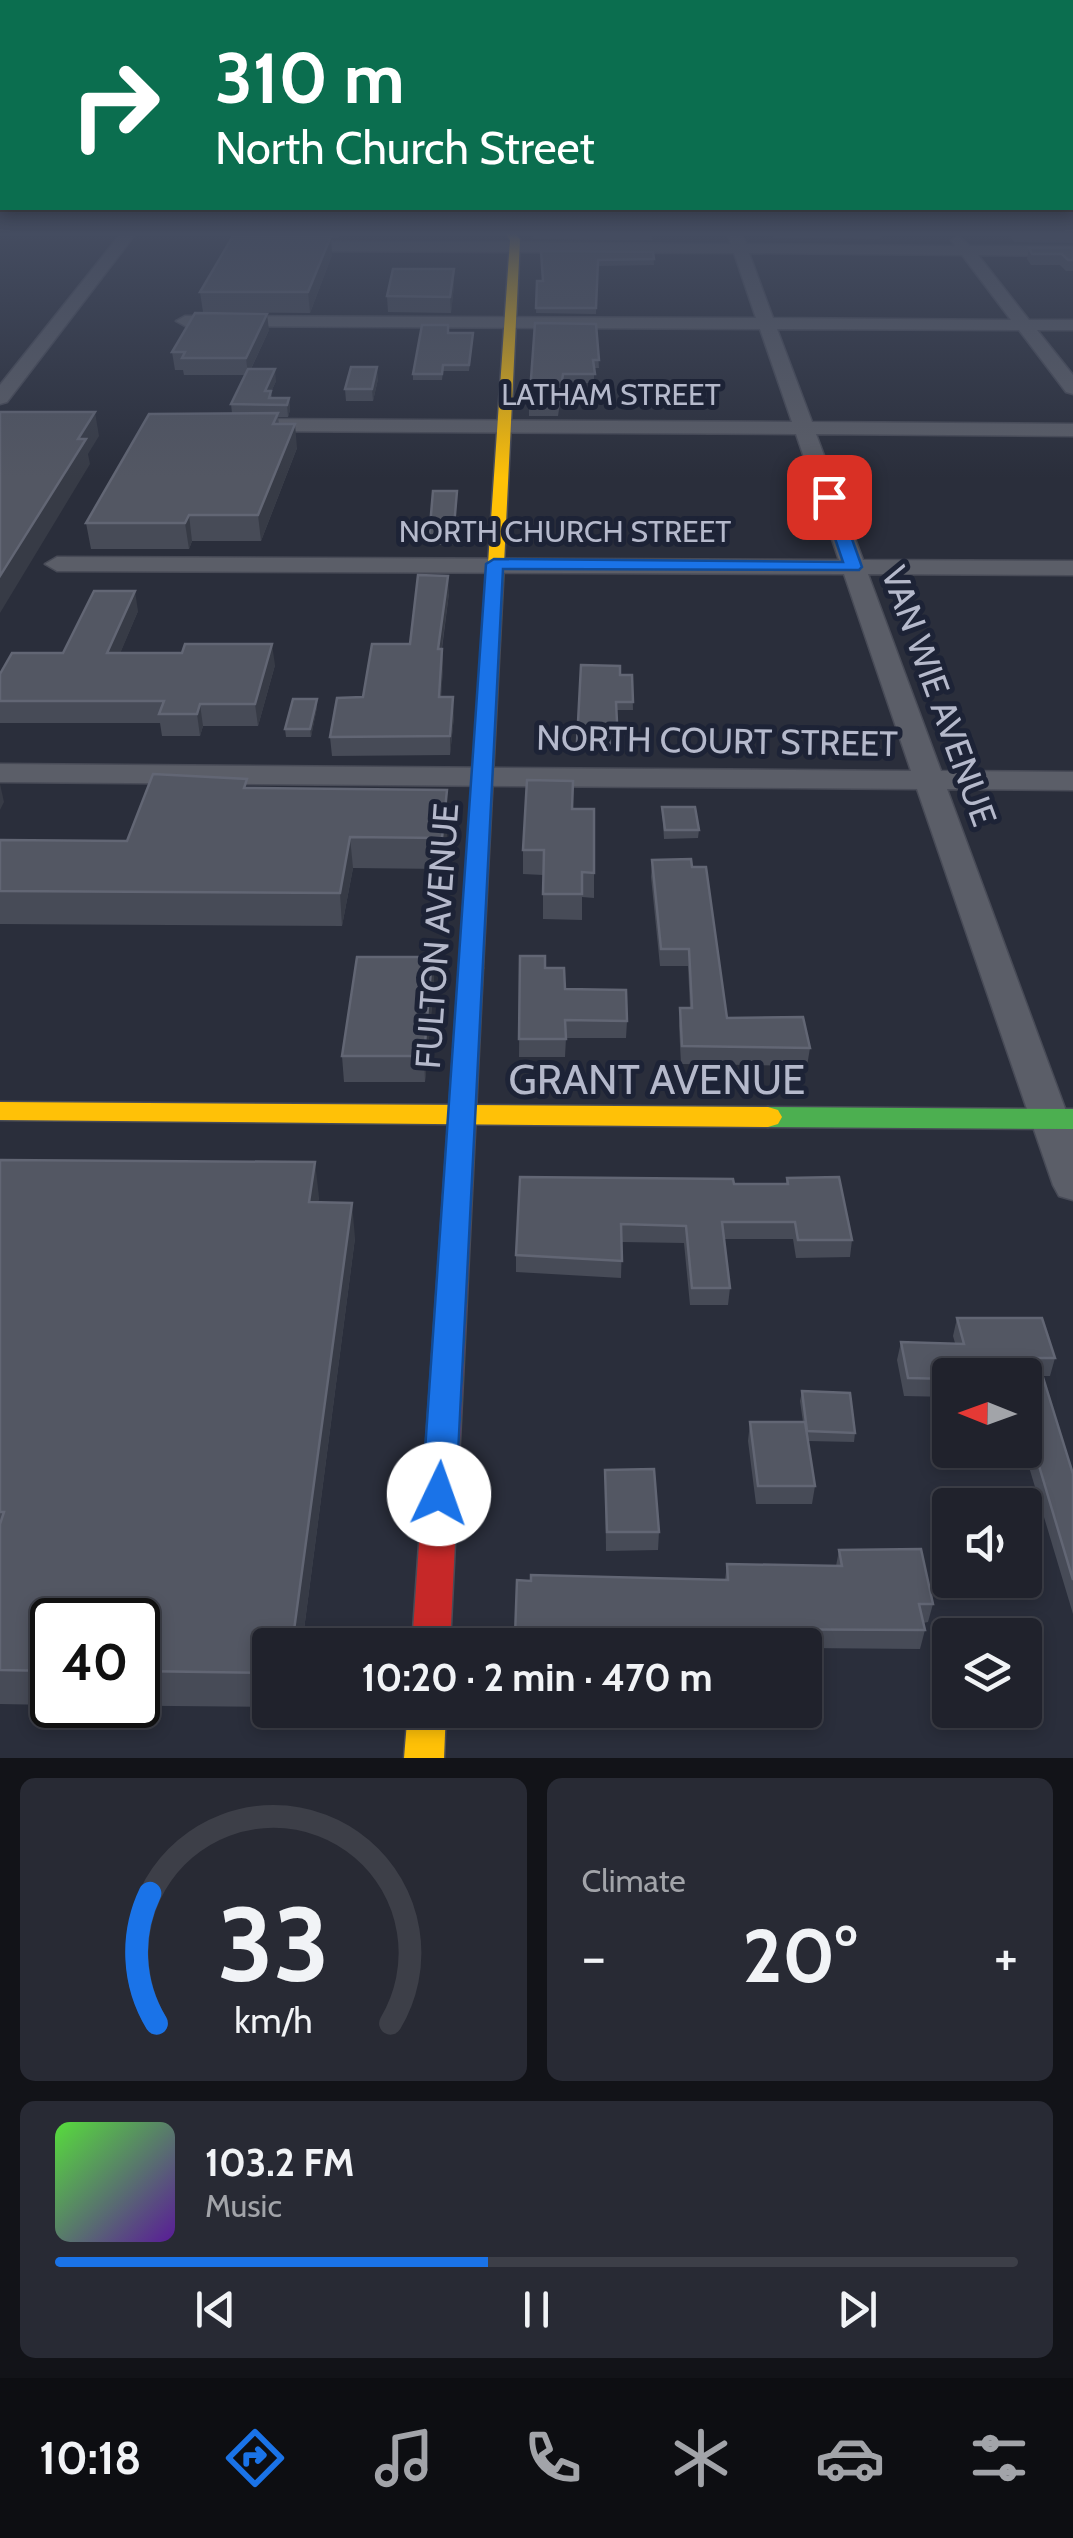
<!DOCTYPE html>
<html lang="en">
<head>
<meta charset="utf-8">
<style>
	:root { --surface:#20222c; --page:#282a34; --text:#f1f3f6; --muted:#a2a4a9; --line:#3d3f48; --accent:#1a73e8 }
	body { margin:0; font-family:Cabin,sans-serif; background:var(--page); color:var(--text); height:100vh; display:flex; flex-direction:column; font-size:38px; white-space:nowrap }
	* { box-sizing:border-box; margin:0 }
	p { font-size:32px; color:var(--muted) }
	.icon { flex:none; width:55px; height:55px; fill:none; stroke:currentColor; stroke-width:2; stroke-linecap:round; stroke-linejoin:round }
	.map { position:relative; height:1758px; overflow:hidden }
	.panel { display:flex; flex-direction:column; gap:20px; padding:20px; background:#121318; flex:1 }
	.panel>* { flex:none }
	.hud { position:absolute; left:0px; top:0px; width:1075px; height:210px; box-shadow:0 5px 15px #0003,0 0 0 2px var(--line); background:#0b6e4f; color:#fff; overflow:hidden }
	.needle { width:65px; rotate:271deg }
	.buttons { position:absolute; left:932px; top:1358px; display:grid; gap:20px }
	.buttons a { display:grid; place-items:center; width:110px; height:110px; border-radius:10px; background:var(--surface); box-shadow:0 5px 15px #0003,0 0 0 2px var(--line); font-size:50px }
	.speed { position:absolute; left:30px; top:1598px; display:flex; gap:20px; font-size:50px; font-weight:700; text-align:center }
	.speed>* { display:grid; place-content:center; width:130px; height:130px; border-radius:50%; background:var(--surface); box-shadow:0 5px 15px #0003,0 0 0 2px var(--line); line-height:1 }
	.speed .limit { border:5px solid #111; border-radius:15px; background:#fff; color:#111 }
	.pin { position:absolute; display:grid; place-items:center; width:85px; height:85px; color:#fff; margin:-42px; border-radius:20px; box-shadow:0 5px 15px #0006 }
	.me { position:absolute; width:110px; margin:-55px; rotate:3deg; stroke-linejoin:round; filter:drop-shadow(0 0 8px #0008) }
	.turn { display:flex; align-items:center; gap:35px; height:210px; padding:0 50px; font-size:45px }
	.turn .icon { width:130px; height:130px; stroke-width:2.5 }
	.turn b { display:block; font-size:70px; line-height:85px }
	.big { font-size:75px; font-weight:800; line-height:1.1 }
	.panel .tile { flex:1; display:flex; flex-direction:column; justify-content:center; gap:15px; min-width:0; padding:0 35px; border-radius:15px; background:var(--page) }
	.panel .dial { align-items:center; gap:0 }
	.dial svg { height:260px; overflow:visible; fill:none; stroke:var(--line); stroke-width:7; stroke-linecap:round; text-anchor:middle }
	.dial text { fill:var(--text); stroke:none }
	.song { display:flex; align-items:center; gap:30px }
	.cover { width:120px; height:120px; border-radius:15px; background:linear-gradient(135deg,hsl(110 70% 55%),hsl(270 70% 35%)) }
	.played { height:10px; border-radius:5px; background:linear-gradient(90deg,var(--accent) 45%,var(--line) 45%) }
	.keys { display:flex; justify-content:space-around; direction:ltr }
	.heat { display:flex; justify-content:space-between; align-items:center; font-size:55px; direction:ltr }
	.panel .tiles { flex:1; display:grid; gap:20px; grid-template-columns:1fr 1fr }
	.tile:last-child { grid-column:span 2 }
	.trip { position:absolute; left:252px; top:1628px; width:570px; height:100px; border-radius:10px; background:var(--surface); box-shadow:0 5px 15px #0003,0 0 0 2px var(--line); font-weight:800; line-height:100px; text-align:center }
	.menu { display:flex; height:160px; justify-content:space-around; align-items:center; background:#0d0e12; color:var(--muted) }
	.menu .icon { width:70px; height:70px }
	.menu .active { color:var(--accent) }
	.menu b { font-size:45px; color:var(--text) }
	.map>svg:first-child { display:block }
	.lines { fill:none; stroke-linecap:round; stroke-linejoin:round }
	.street-casing { stroke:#484b57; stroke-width:3 }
	.fast-casing { stroke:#484b57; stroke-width:3 }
	.slow-casing { stroke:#484b57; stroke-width:3 }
	.jam-casing { stroke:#484b57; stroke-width:3 }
	.street { fill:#5b5e68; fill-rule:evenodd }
	.fast { fill:#4caf50; fill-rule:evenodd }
	.slow { fill:#ffc107; fill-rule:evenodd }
	.jam { fill:#c62828; fill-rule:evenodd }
	.wall { fill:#474b57 }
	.shaded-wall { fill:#373b46 }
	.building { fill:#535763; stroke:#626674; stroke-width:2.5 }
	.route { fill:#1a73e8; stroke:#114b97; stroke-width:2.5 }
	.labels { text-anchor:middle; stroke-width:10; stroke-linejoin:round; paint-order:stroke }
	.far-street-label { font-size:30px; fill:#b5b9cb; stroke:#1d2336 }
	.street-label { font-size:35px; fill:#b5b9cb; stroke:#1d2336 }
	.near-street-label { font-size:42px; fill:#b5b9cb; stroke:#1d2336 }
</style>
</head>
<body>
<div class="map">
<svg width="1073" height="1758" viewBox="0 0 1073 1758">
	<rect width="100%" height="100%" fill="#2a2e3b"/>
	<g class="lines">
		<g class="street-casing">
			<g id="street">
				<polygon points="122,232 137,232 7,402 0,404 0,385"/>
				<path d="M727,232H741L746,244L955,246L951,240L958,236L970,246H1073V256L978,255L1029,320H1073V330H1037L1073,375V394L1066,392L1019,330L777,329L812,422L1073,424V436L816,434L863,560L1073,561V575L868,574L941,771L1073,772V790L947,789L1073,1130V1200L1059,1196L1053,1185L917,789L0,782V764L911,771L844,574L57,571L45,564L57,557L839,560L796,434L253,431L243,425L253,419L792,422L760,329L185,326L176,321L185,316L756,318L734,253L288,251L280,246L288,241L731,244ZM749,253L962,255L1011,320L773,318Z"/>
			</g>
		</g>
		<g class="fast-casing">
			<g id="fast">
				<polygon points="496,559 504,564 483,968 471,976 459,968 488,564"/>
				<polygon points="768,1107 1073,1109 1073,1129 768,1127 758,1124 754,1117 758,1110"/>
			</g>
		</g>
		<g class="slow-casing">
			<g id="slow">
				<polygon points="505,232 515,232 520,240 504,564 496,569 488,564 510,240"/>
				<polygon points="0,1102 768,1107 778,1110 782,1117 778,1124 768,1127 0,1120"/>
				<polygon points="408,1710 446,1710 444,1758 404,1758"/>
			</g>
		</g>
		<g class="jam-casing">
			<polygon id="jam" points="471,960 483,968 450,1645 412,1645 459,968"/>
		</g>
		<use href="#street" class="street"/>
		<use href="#fast" class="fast"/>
		<use href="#slow" class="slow"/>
		<use href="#jam" class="jam"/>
	</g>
	<g class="wall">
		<polygon points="257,232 341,232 339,238 331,238 332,255 310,313 203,312 200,292 257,236"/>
		<polygon points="532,232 652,233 652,240 533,239"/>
		<polygon points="771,232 881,232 880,239 774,238"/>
		<polygon points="1007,232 1073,232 1073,243 1014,242"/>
		<polygon points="1029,248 1073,248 1073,271 1066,271 1060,265 1031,265 1027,259"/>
		<polygon points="541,251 653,252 654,265 598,266 596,314 536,313 537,281 543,281"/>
		<polygon points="454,285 451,313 388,312 387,296"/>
		<polygon points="596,324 599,368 594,368 594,383 563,383 558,416 529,416 529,407"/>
		<polygon points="269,330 251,369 276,381 271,392 272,398 289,398 290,410 288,417 278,417 279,424 297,448 261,541 192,541 189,549 91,549 86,523 232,413 231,404 245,375 184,375 183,370 175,370 172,352"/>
		<polygon points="448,333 473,338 469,371 443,371 442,380 413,380 413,374"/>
		<polygon points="378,379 373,401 346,401 345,389"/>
		<polygon points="457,498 453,545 429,545 429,538"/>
		<polygon points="449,593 442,649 443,667 441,697 454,716 450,755 332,756 330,737 410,644"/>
		<polygon points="138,611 120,653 275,665 258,726 203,726 200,736 162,736 160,723 0,723 0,674 63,653"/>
		<polygon points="581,665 620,675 632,675 633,710 616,710 617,751 577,750"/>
		<polygon points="317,699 317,707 311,737 286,737 285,729"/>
		<polygon points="248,788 448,821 443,869 353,868 342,926 0,924 0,840 127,841"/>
		<polygon points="662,807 699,830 698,838 664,839"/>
		<polygon points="572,809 594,809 594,898 582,897 582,920 543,919 543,875 523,874 523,850"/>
		<polygon points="652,860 692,867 727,1018 810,1048 807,1066 681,1064 679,1026 680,1008 690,1008 688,966 660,966 651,877"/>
		<polygon points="520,956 545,968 565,989 627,1021 626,1038 566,1038 565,1057 519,1057"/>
		<polygon points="432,957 434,983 425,1082 344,1082 342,1056"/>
		<polygon points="0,1160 319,1197 318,1202 355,1238 302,1645 270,1645 270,1707 63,1705 138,1705 138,1620 52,1620 52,1705 0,1704"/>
		<polygon points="787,1178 852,1240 850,1257 796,1258 793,1239 724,1239 730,1288 728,1305 690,1305 684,1243 622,1242 621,1278 516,1272 516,1255 734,1184 786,1184"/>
		<polygon points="957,1318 1055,1358 1050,1376 1043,1376 1073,1474 1073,1614 1029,1467 1002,1467 997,1450 1025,1450 1025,1375 950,1375 950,1397 904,1396 897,1360 901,1342 955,1343 953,1336"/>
		<polygon points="802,1391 855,1433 854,1442 808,1441 815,1486 812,1504 756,1504 748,1441 750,1422 803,1422 800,1401"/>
		<polygon points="605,1470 659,1532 658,1550 606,1551"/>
		<polygon points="839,1550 933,1604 928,1622 923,1623 925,1630 920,1649 805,1648 805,1645 515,1645 517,1580 725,1580 727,1564 836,1566"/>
	</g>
	<g class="shaded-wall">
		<polygon points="331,236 332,255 310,313 308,292"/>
		<polygon points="454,269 454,285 451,313 450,297"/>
		<polygon points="267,314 269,330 248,375 246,358"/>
		<polygon points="377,367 378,379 373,401 372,389"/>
		<polygon points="275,369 276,381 271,392 272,404 265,391"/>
		<polygon points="289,398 290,410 288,417 287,405"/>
		<polygon points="95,412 99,436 88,454 90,464 0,613 0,576"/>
		<polygon points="295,424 297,448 261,541 258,515"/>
		<polygon points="189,515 192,541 189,549 185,523"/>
		<polygon points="448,576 449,593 439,667 438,649"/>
		<polygon points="135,591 138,611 111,675 107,653"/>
		<polygon points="272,644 275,665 258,726 255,704"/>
		<polygon points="442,649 443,667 440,716 439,697"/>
		<polygon points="453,697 454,716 450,755 450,736"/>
		<polygon points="317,699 317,707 311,737 310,729"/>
		<polygon points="200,704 203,726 200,736 197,714"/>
		<polygon points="0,784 4,802 0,810"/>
		<polygon points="447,790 448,821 443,869 442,838"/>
		<polygon points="350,837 353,868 342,926 340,893"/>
		<polygon points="432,957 434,983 425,1082 424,1056"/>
		<polygon points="315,1162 319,1197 313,1237 309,1202"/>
		<polygon points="352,1203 355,1238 302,1645 292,1645"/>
	</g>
	<g class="building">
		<rect x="533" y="232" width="119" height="1"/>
		<polygon points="233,236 331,236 308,292 200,292"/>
		<polygon points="1029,248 1073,248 1073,260 1068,260 1062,254 1032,254"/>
		<polygon points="541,251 653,252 654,259 598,260 596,308 536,308 537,281 543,281"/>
		<polygon points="393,269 454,269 450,297 387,296"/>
		<polygon points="195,313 267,314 246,358 182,358 185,352 172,352"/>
		<polygon points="535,323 596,324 599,360 593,360 595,374 563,374 558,407 529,407"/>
		<polygon points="422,325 448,325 448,333 473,333 469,365 443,365 442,374 413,374"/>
		<polygon points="351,367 377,367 372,389 345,389"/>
		<polygon points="248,369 275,369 265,391 271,391 269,398 289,398 287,405 231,404"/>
		<polygon points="0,412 95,412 78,439 86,439 0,576"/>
		<polygon points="278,413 273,424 295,424 258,515 189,515 185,523 86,523 149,414"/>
		<polygon points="433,491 457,491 453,538 429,538"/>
		<polygon points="418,575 448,576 438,649 442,649 439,697 453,697 450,736 330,737 337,698 363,697 372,644 410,644"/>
		<polygon points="94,591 135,591 107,653 182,653 185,644 272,644 255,704 200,704 197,714 159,714 164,701 0,701 0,674 12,653 63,653"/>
		<polygon points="581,665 620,666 620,675 632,675 633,702 616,702 618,743 577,742"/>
		<polygon points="293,699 317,699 310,729 285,729"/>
		<polygon points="153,774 247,779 244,788 447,790 442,838 350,837 340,893 0,891 0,840 127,841"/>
		<polygon points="527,780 573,781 572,809 594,809 594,873 582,872 582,894 543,894 544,850 523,850"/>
		<polygon points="662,807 695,807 699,830 665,830"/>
		<polygon points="691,859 692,867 706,867 727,1018 803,1017 810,1048 682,1046 680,1008 692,1008 689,949 661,949 652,860"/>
		<polygon points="520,956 545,956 545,968 564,968 565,989 626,990 627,1021 565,1020 566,1039 519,1039"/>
		<polygon points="357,957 432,957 424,1056 342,1056"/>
		<polygon points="0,1160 315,1162 309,1202 352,1203 292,1645 270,1645 270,1673 138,1671 138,1620 52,1620 52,1671 0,1670 0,1524 4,1512 0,1512"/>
		<polygon points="520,1177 733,1179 734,1184 788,1184 787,1178 839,1177 852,1240 798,1240 795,1222 722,1222 730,1288 692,1288 686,1226 621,1224 622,1261 516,1255"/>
		<polygon points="957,1318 1042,1318 1055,1358 1037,1358 1073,1474 1073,1580 1034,1449 1025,1449 1025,1375 950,1375 950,1379 908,1378 901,1342 964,1344"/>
		<polygon points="802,1391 850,1393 855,1433 807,1431"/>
		<polygon points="750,1422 805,1422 815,1486 758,1486"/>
		<polygon points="654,1469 659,1532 607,1532 605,1470"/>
		<polygon points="921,1549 933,1604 919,1604 925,1630 698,1629 698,1639 515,1636 517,1580 531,1581 531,1575 728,1580 727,1564 842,1566 839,1550"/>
	</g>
	<linearGradient id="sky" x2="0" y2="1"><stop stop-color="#171920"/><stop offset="0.49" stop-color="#444c60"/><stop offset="1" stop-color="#444c60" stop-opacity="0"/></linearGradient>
	<rect width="1073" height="478" fill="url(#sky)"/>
	<polygon class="route" points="829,493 837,497 862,567 859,570 503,569 456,1494 451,1504 439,1509 427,1504 422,1494 486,564 494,559 843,562 821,497"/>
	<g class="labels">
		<g class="far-street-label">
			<text x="611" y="405">LATHAM STREET</text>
			<text x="565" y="542">NORTH CHURCH STREET</text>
		</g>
		<g class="street-label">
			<text transform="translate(939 696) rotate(70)" y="12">VAN WIE AVENUE</text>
			<text transform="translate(717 741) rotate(1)" y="12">NORTH COURT STREET</text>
			<text transform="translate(437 936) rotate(-86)" y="12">FULTON AVENUE</text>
		</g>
		<g class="near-street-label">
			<text x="657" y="1094">GRANT AVENUE</text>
		</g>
	</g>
</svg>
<div class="buttons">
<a><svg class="needle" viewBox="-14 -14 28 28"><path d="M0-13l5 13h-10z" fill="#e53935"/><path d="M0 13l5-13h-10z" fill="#a2a4a9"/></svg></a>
<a><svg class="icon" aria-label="sound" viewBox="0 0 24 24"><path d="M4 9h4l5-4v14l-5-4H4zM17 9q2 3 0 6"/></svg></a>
<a><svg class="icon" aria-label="layers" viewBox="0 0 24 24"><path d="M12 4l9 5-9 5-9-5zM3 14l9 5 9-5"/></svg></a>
</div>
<div class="speed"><div class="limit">40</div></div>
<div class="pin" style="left:829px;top:497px;background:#d93025"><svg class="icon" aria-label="arrive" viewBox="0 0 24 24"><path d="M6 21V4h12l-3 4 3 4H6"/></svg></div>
<svg class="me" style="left:439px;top:1494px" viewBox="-20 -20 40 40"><circle r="19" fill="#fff"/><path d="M0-13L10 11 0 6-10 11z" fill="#1a73e8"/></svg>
<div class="trip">10:20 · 2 min · 470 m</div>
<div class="hud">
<div class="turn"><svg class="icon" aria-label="right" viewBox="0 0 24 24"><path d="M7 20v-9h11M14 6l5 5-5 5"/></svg><div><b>310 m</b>North Church Street</div></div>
</div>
</div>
<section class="panel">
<div class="tiles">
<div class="tile dial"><svg viewBox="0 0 100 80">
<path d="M14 69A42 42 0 1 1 86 69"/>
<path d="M14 69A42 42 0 0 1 12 29" stroke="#1a73e8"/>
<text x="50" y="56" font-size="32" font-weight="700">33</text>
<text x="50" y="72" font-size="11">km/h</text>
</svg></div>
<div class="tile"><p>Climate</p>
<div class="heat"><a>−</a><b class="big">20°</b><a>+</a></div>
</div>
<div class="tile">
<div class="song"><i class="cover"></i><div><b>103.2 FM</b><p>Music</p></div></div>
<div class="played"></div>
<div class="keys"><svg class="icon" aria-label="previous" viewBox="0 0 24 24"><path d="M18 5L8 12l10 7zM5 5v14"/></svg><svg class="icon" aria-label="pause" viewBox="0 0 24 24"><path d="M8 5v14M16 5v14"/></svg><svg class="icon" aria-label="next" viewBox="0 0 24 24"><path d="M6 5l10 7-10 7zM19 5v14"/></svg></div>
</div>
</div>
</section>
<nav class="menu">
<b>10:18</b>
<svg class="icon active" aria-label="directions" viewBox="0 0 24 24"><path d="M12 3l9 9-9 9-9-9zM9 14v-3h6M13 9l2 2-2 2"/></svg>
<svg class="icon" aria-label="music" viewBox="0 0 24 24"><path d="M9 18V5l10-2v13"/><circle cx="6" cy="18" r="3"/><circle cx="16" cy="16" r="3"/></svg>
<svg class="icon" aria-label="phone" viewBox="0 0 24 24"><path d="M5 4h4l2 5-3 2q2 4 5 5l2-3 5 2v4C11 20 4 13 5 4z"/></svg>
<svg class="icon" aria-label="climate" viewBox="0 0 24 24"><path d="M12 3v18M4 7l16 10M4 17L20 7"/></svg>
<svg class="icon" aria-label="car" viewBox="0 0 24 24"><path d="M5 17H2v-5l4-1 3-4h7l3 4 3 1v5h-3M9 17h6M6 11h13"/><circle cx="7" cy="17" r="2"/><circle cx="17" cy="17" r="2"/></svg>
<svg class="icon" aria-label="filters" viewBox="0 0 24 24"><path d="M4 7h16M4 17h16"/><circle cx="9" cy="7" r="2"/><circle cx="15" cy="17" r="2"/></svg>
</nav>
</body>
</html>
